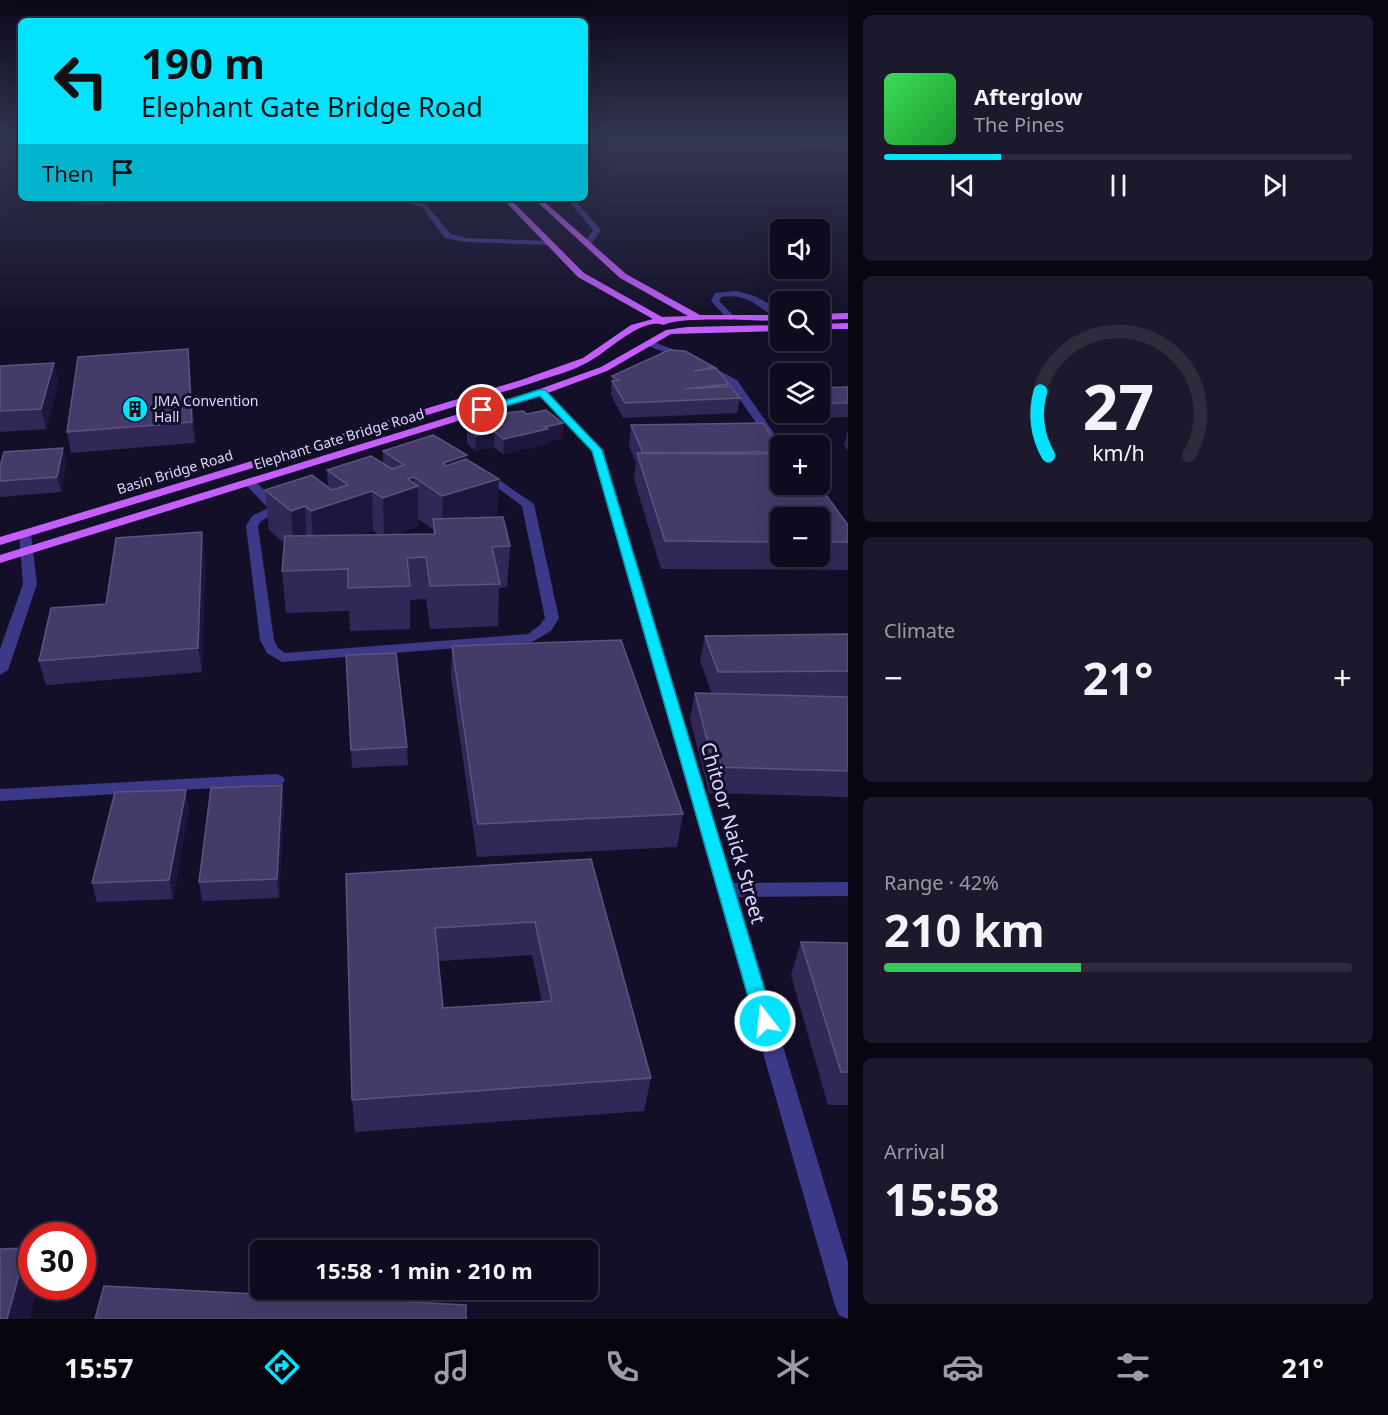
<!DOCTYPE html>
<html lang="en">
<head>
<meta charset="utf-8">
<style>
	:root { --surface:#0f0b1f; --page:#1d192c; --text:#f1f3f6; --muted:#9b9ba4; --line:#2f2b3d; --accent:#03e3ff }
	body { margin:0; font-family:"Noto Sans",sans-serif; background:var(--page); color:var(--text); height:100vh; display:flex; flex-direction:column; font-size:22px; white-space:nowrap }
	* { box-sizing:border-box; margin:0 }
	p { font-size:20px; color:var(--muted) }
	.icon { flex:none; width:33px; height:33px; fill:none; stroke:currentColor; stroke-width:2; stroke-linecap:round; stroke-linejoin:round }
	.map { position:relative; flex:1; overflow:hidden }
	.sheet { display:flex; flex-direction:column; gap:15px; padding:15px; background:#080611; width:540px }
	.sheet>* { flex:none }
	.top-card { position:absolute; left:18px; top:18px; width:570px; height:183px; border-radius:9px; box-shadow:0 6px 24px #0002,0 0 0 2px var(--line); background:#03e3ff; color:#111; overflow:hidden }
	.buttons { position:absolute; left:770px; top:219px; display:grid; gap:12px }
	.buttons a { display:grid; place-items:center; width:60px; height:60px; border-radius:9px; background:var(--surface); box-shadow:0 6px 24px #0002,0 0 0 2px var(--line); font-size:30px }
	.speed { position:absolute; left:18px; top:1222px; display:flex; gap:12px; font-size:30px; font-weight:700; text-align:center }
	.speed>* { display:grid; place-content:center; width:78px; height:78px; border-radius:50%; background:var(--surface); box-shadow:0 6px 24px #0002,0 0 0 2px var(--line); line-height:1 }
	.speed .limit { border:9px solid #d22; background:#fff; color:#111 }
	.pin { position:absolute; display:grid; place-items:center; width:51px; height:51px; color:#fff; margin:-26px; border:3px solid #fff; border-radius:50%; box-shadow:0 2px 6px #0007 }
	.me { position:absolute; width:66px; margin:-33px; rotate:344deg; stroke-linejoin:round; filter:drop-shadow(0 0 4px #0008) }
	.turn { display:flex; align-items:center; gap:21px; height:126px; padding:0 24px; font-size:27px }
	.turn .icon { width:78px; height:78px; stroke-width:2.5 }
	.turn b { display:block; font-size:42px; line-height:51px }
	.then { display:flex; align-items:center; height:57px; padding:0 24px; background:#0003; gap:12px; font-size:22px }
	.big { font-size:45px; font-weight:700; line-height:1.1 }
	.sheet .card { flex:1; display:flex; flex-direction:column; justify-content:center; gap:9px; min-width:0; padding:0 21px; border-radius:9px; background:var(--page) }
	.sheet .dial { align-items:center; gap:0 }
	.dial svg { height:156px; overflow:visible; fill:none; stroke:var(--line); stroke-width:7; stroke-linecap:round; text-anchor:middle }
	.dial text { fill:var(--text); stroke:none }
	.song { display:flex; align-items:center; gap:18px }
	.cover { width:72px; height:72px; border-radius:9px; background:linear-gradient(135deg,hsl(130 70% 55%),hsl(130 70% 35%)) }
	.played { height:6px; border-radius:3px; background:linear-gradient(90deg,var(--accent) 25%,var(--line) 25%) }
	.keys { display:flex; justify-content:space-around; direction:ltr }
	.heat { display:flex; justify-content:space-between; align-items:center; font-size:33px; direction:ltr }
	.charge { height:9px; border-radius:4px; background:linear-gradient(90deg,#34c759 42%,var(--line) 0) }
	.trip { position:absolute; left:250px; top:1240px; width:348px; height:60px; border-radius:9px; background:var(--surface); box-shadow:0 6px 24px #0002,0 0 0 2px var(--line); font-weight:700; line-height:60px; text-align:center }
	.menu { display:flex; height:96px; justify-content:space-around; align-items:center; background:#06040c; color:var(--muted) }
	.menu .icon { width:42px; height:42px }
	.menu .on { color:var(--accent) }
	.menu b { font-size:27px; color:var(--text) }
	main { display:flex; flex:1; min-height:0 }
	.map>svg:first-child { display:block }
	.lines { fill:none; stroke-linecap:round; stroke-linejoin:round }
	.minor { fill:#3d3989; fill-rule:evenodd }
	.major { fill:#c55eff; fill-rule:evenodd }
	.wall { fill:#322857; fill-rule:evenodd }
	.shaded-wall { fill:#1e163d }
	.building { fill:#443b69; stroke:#5c5380; stroke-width:1.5; fill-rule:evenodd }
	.route { fill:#03e3ff; stroke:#0294a6; stroke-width:1.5 }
	.labels { text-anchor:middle; stroke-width:6; stroke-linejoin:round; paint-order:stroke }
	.far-poi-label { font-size:14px; fill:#dcd7ff; stroke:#140f29; text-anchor:start }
	.far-street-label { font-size:14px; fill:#dcd7ff; stroke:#140f29 }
	.near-street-label { font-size:20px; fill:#dcd7ff; stroke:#140f29 }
</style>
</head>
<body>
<main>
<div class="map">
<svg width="848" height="1319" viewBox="0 0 848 1319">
	<rect width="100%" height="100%" fill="#140f29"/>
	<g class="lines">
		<g class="minor">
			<polygon points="738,141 848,145 848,149 741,143"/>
			<polygon points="396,198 406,198 426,205 451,234 466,238 550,241 554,243 550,245 466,242 445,238 422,207"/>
			<polygon points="566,198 573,198 601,230 590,246 583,244 593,230"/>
			<path d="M736,291C753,294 767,301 780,312V319C757,309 751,293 721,297L719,301L736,318L729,320L711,301L715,293Z"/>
			<polygon points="651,341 689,355 691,357 683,359 648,346 646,344"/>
			<polygon points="704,366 710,366 737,380 783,446 780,446 780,452 776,451 729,384 704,370"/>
			<polygon points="537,390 545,390 603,450 733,883 848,882 848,896 738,897 848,1262 848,1319 839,1315 835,1306 592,451 537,394"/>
			<polygon points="483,469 534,504 559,618 551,631 532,642 282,662 267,653 260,640 246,526 252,516 268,508 243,482 249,478 253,479 278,504 285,508 261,521 258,526 274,640 278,648 285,653 528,634 540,625 545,618 522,506 479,474 477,472"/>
			<polygon points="25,530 31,534 37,584 8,670 0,675 0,649 23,584 19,534"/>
			<polygon points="276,774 282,776 285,780 282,784 0,801 0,789"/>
		</g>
		<g class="major">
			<path d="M502,198H509L584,273L662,317L688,316L620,278L533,198H540L626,274L700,315H780V321C756,321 681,316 664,325C641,317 609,351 590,361C572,372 548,377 529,384L0,545V537L521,380L583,358L631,325L653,319L578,277Z"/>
			<polygon points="848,313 848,319 819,320 819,314"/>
			<polygon points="848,323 848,329 819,329 821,324"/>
			<polygon points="780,325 780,331 671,334 607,371 545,394 0,563 0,555 537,390 601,367 666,330 687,327"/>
		</g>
	</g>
	<g class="wall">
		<polygon points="78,198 160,198 159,202 79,205"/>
		<polygon points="54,363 58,382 46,429 0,432 0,366"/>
		<polygon points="190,368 195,443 71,453 67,432"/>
		<polygon points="714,368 740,398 737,413 623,418 611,395 612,376"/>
		<polygon points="848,387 848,417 792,418 789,412 819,412 819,388"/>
		<polygon points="527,414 563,423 562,438 548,441 547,444 503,454 494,447 475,451 467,443 467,428 481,426 481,419 490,417 490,415"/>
		<path d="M631,425L780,450V484L848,525V570L661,569L634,479L636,463L629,446ZM780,518H819V556H780Z"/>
		<polygon points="848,430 848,451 844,445"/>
		<path d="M383,451L467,455L466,459L497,517L510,546L507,587L499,588L498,626L430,629L426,599L410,600V629L350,631L349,611L286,613L282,571L284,543L269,530L265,490L328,487L327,470L383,464ZM418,519L433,529V534L394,535L418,526ZM373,530L379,535H359Z"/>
		<polygon points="66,463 61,492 0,497 0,467"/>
		<polygon points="205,555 202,672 46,685 39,661 106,604"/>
		<polygon points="848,634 848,696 809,696 848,697 848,797 709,793 690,719 695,693 712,694 700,661 705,636"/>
		<polygon points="452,646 683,814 677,847 477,857 451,676"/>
		<polygon points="346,655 407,747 408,765 352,768"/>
		<polygon points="284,804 279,898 202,901 199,882"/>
		<polygon points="189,808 173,899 97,902 92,883"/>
		<path d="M591,859L651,1078L644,1111L355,1132L352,1100L346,874ZM532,955L542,1002L443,1008L438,961Z"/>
		<polygon points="801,942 848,943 848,1105 828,1105 791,975"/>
	</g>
	<g class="shaded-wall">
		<polygon points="188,349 190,368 195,443 192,422"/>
		<polygon points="54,363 58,382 46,429 41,409"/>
		<polygon points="563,423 562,438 548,441 547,444 503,454 504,439 545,427"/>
		<polygon points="495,432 494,447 475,451 476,436"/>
		<polygon points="63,448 66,463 61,492 57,477"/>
		<polygon points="467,455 466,489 499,479 497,518 442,536 443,463"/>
		<polygon points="414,477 414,488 418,486 418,526 384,538 383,498 408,479"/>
		<polygon points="372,491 373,530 314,551 311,511"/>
		<polygon points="305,506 307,546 294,551 291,511"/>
		<polygon points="202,532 205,555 202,672 198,648"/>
		<polygon points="282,785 284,804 279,898 277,879"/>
		<polygon points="186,790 189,808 173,899 169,880"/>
		<polygon points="26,1248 32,1261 32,1287 38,1287 30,1319 7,1319"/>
	</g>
	<g class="building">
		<polygon points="188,349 192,422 67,432 78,357"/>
		<polygon points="669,350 685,351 714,367 694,371 716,368 729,384 685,389 730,386 740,398 625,403 612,381 619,380 612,376"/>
		<polygon points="54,363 41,409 0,411 0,366"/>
		<polygon points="848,387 848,403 819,403 819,388"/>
		<polygon points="546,410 563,423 545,427 548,429 504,439 495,432 476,436 467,428 487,424 481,419 492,417 490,415 523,411 527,414"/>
		<polygon points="763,423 780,450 780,452 643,453 631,425"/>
		<polygon points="433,435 467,455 443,463 446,466 466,459 499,479 442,496 414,477 408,479 418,486 383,498 372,491 311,511 305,506 291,511 265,490 312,475 332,490 348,485 327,470 371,456 392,469 404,465 383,451"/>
		<polygon points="63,448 57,477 0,481 0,467 4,452"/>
		<polygon points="637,453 780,454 780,484 818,484 848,525 848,542 819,542 819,518 780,518 780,542 665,541"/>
		<polygon points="503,517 510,546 492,547 500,584 430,586 426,557 407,558 410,586 348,588 348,569 282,571 285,536 435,534 433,519"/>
		<polygon points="202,532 198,648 39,661 51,608 106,604 116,538"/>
		<polygon points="848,634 848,671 718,672 705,636"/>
		<polygon points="621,640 683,814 478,824 452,646"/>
		<polygon points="396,653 407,747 351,750 346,655"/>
		<polygon points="695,693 848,697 848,771 714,767"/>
		<polygon points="282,785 277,879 199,882 211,788"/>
		<polygon points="186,790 169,880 92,883 115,792"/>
		<path d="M591,859L651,1078L352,1100L346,874ZM535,922L552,1001L443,1008L435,928Z"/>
		<polygon points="801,942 848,943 848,1072 841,1072"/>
		<polygon points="26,1248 7,1319 0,1319 0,1249"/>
		<polygon points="104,1286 466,1305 466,1319 95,1319"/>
	</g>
	<linearGradient id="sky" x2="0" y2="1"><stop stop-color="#0b0817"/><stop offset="0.43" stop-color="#343754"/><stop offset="1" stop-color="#343754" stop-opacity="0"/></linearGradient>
	<rect width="848" height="326" fill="url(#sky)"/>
	<polygon class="route" points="538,390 545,390 602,450 774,1021 771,1027 765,1030 758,1027 755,1021 592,451 540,396 482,413 477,410"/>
	<defs>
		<g id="building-disc" transform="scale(1.35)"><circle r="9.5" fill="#03e3ff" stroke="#140f29"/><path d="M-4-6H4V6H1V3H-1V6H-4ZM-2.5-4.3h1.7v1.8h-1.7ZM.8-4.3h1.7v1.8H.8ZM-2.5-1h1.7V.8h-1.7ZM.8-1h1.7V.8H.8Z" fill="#111"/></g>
	</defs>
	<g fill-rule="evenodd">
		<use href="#building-disc" x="135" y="409"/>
	</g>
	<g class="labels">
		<g class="far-poi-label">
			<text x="154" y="406">JMA Convention<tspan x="154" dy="16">Hall</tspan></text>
		</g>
		<g class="far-street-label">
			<text transform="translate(339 439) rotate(-17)" y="5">Elephant Gate Bridge Road</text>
			<text transform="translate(175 472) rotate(-17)" y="5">Basin Bridge Road</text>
		</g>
		<g class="near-street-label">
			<text transform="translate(733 833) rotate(74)" y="7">Chitoor Naick Street</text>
		</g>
	</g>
</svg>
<div class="buttons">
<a><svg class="icon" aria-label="sound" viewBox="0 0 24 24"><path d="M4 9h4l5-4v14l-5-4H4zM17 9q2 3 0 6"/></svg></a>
<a><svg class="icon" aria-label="search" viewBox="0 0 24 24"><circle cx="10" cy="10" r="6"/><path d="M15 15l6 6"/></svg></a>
<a><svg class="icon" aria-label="layers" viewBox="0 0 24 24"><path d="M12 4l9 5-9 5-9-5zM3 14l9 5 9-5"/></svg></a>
<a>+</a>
<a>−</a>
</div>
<div class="speed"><div class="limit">30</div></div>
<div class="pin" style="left:482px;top:410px;background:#d93025"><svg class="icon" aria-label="arrive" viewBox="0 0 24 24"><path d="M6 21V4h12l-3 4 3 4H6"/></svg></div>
<svg class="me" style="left:765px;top:1021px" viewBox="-20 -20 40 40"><circle r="17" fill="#03e3ff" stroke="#fff" stroke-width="3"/><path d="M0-11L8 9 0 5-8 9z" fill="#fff"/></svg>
<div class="trip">15:58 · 1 min · 210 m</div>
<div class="top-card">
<div class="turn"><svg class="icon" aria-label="left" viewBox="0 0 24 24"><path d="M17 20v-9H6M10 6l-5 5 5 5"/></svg><div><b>190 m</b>Elephant Gate Bridge Road</div></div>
<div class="then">Then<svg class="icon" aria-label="arrive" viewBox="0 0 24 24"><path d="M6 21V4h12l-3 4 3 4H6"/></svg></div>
</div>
</div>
<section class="sheet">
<div class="card">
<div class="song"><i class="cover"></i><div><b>Afterglow</b><p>The Pines</p></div></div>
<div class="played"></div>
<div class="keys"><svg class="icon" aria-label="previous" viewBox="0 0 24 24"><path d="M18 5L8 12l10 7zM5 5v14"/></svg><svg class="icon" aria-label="pause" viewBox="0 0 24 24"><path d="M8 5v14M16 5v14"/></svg><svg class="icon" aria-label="next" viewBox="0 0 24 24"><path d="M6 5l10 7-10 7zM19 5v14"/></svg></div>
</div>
<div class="card dial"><svg viewBox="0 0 100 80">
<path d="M14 69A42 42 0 1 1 86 69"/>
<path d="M14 69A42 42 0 0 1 10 36" stroke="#03e3ff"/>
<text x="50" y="56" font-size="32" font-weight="700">27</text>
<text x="50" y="72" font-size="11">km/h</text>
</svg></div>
<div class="card"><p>Climate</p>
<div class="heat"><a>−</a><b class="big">21°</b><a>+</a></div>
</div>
<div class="card"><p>Range · 42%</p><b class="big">210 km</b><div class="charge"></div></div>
<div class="card"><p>Arrival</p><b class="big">15:58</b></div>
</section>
</main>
<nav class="menu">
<b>15:57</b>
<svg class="icon on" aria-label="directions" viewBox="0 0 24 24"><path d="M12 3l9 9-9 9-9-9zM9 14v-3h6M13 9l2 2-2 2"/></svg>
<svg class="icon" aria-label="music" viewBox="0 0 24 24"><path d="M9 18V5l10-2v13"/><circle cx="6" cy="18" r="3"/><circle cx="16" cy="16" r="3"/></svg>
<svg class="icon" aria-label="phone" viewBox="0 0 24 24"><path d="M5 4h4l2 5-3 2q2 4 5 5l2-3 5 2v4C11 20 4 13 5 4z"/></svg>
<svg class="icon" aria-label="climate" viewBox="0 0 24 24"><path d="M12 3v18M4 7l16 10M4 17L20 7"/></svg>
<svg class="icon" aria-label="car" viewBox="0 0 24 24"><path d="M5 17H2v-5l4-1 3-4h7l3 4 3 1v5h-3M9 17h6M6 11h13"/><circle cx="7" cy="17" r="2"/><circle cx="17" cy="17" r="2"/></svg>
<svg class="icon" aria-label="filters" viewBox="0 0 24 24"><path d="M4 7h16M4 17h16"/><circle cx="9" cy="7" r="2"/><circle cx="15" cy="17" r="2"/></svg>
<b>21°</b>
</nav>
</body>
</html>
